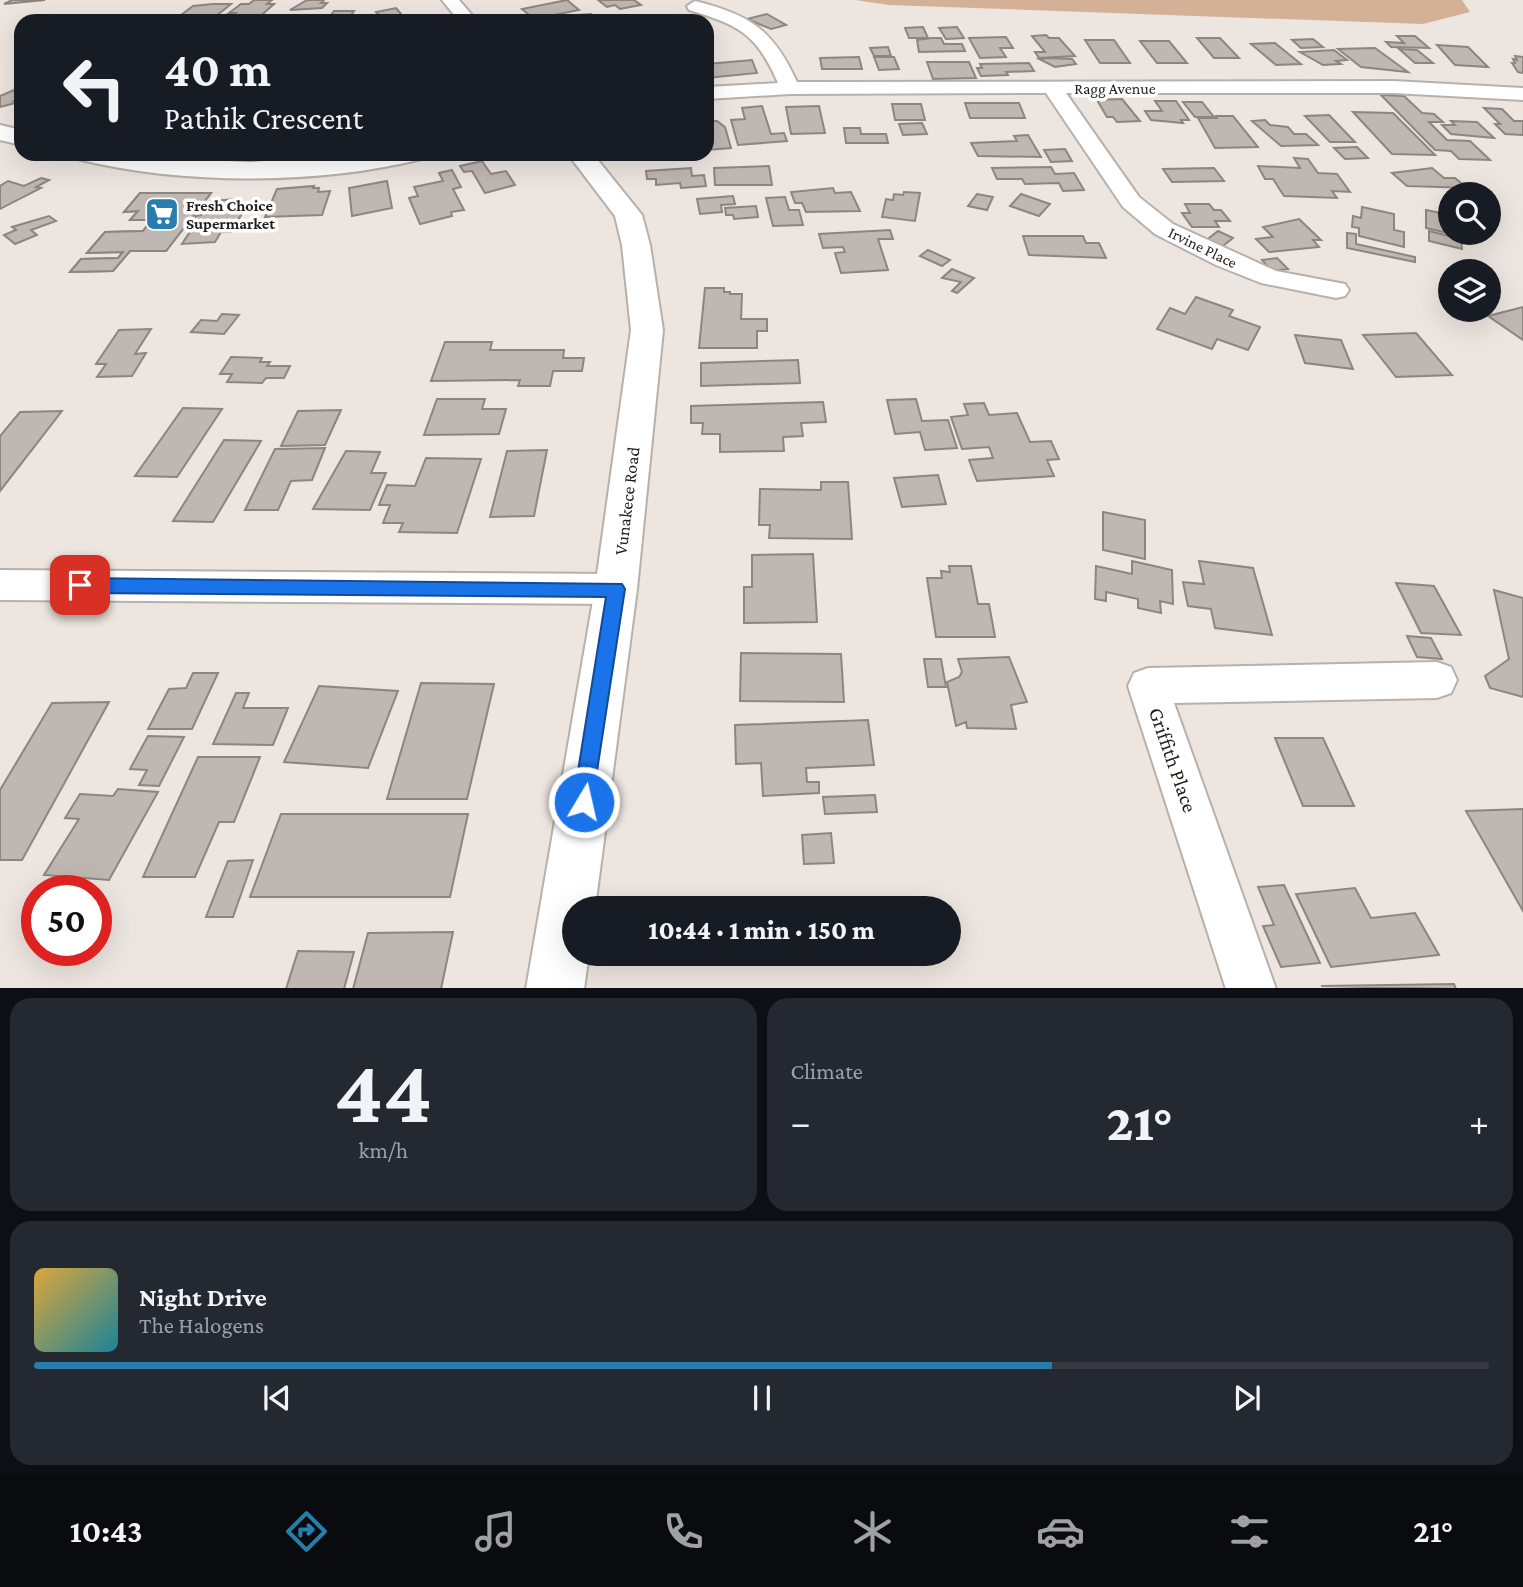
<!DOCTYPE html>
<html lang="en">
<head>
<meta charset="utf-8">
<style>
	:root { --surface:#171b24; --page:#242831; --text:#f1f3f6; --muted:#9ea1a6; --line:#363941; --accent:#277dad }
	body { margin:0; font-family:"Crimson Pro",serif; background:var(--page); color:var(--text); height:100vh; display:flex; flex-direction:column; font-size:26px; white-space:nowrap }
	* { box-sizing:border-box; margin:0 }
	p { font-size:23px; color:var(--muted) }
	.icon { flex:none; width:38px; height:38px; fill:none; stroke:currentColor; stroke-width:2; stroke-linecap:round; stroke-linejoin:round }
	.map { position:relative; height:988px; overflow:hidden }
	.sheet { display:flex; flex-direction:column; gap:10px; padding:10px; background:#0d0f14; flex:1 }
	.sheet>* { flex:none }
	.top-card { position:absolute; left:14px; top:14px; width:700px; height:147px; border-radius:21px; box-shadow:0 7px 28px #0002; background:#171b24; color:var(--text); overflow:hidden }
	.buttons { position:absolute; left:1438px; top:182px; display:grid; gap:14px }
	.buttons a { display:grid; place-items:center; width:63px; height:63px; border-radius:50%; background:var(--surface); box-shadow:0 7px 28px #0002; font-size:35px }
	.speed { position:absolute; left:21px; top:875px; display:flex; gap:14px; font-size:35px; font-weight:700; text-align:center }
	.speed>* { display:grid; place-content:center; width:91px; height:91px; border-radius:50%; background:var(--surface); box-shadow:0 7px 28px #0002; line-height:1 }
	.speed .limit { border:10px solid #d22; background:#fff; color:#111 }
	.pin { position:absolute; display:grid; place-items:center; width:60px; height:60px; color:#fff; margin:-30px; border-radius:14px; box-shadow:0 4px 10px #0006 }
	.me { position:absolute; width:77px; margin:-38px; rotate:9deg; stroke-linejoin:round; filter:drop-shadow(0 0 5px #0008) }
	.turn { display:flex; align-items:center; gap:24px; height:147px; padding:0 35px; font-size:32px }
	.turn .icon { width:91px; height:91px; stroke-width:2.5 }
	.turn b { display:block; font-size:49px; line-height:60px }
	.big { font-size:52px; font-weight:800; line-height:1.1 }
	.sheet .tile { flex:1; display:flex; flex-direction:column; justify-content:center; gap:10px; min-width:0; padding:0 24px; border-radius:21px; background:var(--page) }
	.sheet .dial { align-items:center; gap:0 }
	.dial b { font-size:91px; line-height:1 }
	.song { display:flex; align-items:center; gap:21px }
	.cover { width:84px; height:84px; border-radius:10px; background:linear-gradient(135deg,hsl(40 70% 55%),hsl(190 70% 35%)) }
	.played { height:7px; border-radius:4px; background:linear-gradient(90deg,var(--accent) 70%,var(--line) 70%) }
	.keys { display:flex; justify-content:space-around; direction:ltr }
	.heat { display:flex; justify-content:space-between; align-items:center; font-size:38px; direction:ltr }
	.sheet .tiles { flex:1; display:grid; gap:10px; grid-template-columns:1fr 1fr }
	.tile:last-child { grid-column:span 2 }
	.trip { position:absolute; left:562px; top:896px; width:399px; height:70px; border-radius:35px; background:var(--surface); box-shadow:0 7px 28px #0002; font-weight:800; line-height:70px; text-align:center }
	.dock { display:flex; height:112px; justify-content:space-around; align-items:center; background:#090b0e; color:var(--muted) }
	.dock .icon { width:49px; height:49px }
	.dock .active { color:var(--accent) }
	.dock b { font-size:32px; color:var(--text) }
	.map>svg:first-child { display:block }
	.green { fill:#d4b096 }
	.building { fill:#bfb7b1; stroke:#8d8680; stroke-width:2; fill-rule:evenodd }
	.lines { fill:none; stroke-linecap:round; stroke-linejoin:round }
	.minor-casing { stroke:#b8b0aa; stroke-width:4 }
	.secondary-casing { stroke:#b8b0aa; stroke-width:4 }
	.minor { fill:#fff; fill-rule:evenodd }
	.secondary { fill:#fff; fill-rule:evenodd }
	.route { fill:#1a73e8; stroke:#114b97; stroke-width:2 }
	.labels { text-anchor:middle; stroke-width:7; stroke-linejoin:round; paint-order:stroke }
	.far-street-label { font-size:16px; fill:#211e1c; stroke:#fff }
	.far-poi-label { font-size:16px; font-weight:bold; fill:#211e1c; stroke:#fff; text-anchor:start }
	.street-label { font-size:18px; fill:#211e1c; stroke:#fff }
	.near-street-label { font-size:21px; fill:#211e1c; stroke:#fff }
</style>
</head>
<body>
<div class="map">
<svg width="1523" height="989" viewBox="0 0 1523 989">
	<rect width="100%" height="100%" fill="#ede5df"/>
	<polygon class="green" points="855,0 1462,0 1470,12 1423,24 889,5"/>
	<g class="building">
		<polygon points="12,0 45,0 4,4"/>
		<polygon points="254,0 272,0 267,4 274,4 255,21 219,21 226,15 234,15 236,13 229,13 241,4 249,4"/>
		<polygon points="307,0 324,0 321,3 327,3 322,8 290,10"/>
		<polygon points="567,0 579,10 534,19 522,9"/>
		<polygon points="598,0 634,0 641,5 620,9 615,5 607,7"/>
		<polygon points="213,4 231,4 216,16 177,18 193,6"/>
		<polygon points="396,8 407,21 371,21 369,17 379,15 376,12"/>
		<polygon points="334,11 354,11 347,21 351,21 317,21 328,19"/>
		<polygon points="591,14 599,21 555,21 577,15"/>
		<polygon points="767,14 786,25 771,29 747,19"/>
		<polygon points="923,27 928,38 909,38 905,28"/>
		<polygon points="957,27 964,38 946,39 939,28"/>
		<polygon points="1046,35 1049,38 1059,38 1075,56 1039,58 1035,52 1045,52 1032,36"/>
		<polygon points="1397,36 1415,36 1429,48 1391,47 1386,42 1404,43"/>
		<polygon points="1006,37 1013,48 1000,48 1006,57 980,58 969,38"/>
		<polygon points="932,38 941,38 944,44 962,44 965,51 919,52 917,40"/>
		<polygon points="1197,38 1220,38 1239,58 1214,58"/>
		<polygon points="1313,39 1323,47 1301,48 1292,40"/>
		<polygon points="1085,40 1114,40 1130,63 1100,63"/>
		<polygon points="1140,41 1169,41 1187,63 1157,63"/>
		<polygon points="1275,43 1301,64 1276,65 1251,44"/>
		<polygon points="1437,45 1468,47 1488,67 1455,65"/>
		<polygon points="888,47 891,56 874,56 870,48"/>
		<polygon points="1375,48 1408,72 1361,67 1338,49"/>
		<polygon points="1399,49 1417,50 1433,63 1415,63"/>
		<polygon points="1334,50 1347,60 1336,61 1341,64 1323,65 1300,52"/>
		<polygon points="1515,56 1523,57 1523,73 1518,72 1512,63 1515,63 1513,59 1517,60"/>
		<polygon points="859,57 862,69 822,69 820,58"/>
		<polygon points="874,57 894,57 899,69 879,70"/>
		<polygon points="1049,58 1072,59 1076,64 1055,67 1039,59"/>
		<polygon points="752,60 757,73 707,78 707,64"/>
		<polygon points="927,62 969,62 976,78 933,79"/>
		<polygon points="1029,63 1034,71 1006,72 1008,75 981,76 977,68 982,68 980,64"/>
		<polygon points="21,87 21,98 14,101 19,102 0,107 0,96"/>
		<polygon points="1381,95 1404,96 1422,113 1434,114 1443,122 1429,122 1447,140 1470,141 1490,160 1459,159 1451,151 1435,150"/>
		<polygon points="1122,99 1140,121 1117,122 1113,117 1107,117 1097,100"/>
		<polygon points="1155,101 1176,101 1189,120 1181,120 1183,123 1151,120 1145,111 1162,111"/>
		<polygon points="1183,102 1202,102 1214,117 1195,117"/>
		<polygon points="965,103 1019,103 1025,118 970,118"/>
		<polygon points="892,104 921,104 925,120 895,120"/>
		<polygon points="762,106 771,134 784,133 787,141 738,145 731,120 745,119 742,108"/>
		<polygon points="819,106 825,133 791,134 786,107"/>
		<polygon points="1484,108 1502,109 1514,121 1523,121 1523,135 1505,134 1495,124 1500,124"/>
		<polygon points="1353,112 1393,113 1435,155 1392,154"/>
		<polygon points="1329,115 1355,142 1330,142 1305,116"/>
		<polygon points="1216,116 1233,116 1258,147 1215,148 1198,118 1217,118"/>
		<polygon points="1265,120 1270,125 1288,127 1294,134 1306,134 1318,145 1281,146 1252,121"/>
		<polygon points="707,121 717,121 725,127 731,148 707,150"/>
		<polygon points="1451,121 1477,122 1494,138 1451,134 1442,125 1455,125"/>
		<polygon points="922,123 927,134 903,135 899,124"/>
		<polygon points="844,128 860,128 861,134 886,134 888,143 846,143"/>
		<polygon points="1028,135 1041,157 978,156 971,143 1017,141 1014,136"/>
		<polygon points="1357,147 1368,158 1345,159 1334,148"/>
		<polygon points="1065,149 1072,161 1051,162 1044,150"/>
		<polygon points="1294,158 1308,159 1318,173 1337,174 1350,192 1332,191 1337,198 1284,196 1273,179 1265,179 1258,166 1300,168"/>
		<polygon points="482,161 491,174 506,171 515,185 485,193 472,171 464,172 460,166"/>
		<polygon points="769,166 772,185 715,185 714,168"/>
		<polygon points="1051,167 1055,174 1074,173 1084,190 1063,191 1059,183 1025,184 1022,179 997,179 992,168"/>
		<polygon points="691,168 692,176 704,175 706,186 681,188 680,183 656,185 656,179 647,179 646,171"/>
		<polygon points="1214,168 1224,181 1172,182 1163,169"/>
		<polygon points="1432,168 1444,178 1455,178 1467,188 1407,186 1392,173"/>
		<polygon points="452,170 461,187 453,189 464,210 451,212 452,216 420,224 409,198 418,196 414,187 443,181 439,173"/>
		<polygon points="41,178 49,180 36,187 41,188 0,209 0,186 8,181 24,186"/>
		<polygon points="387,181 392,208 352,216 349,188"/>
		<polygon points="314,186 313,188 319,188 318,192 330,191 322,215 265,217 277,189"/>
		<polygon points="833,188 835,193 851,192 860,211 806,212 802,203 795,203 791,192"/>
		<polygon points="904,192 920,193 915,221 882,217 886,199 893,200 894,194 903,195"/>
		<path d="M140,193H211L166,251H130L113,271L70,272L81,259L118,258L123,252L87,253L105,232L143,231L152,220H130L138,211L124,212ZM165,235L161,242L137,243L142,236Z"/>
		<polygon points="140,193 211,193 166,251 130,251 113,271 70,272 81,259 118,258 123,252 87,253 105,232 143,231 152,220 130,220 138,211 124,212"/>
		<polygon points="977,194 993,197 987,210 968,206"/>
		<polygon points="1021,194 1050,204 1039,216 1010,206"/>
		<polygon points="733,196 735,204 721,205 722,212 700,214 697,199"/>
		<polygon points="785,197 789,210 799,210 803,225 773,226 766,198"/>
		<polygon points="238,199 234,207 240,206 238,211 244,210 231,232 221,232 215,242 182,244 195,224 190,224 196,216 201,215 211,201"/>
		<polygon points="1185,204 1209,204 1214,210 1221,210 1230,221 1215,221 1219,227 1192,227 1182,213 1190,213"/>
		<polygon points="756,206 758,217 734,219 733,215 726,215 725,208"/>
		<polygon points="1362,207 1394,214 1394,230 1404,232 1404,247 1359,236 1359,228 1352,227 1353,216 1361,218"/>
		<polygon points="1426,210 1451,215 1451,233 1468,233 1468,238 1426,228"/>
		<polygon points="49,216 56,221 31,230 37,235 15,244 4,235 16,230 12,227"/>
		<polygon points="1299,219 1321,240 1313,240 1319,247 1269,252 1256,239 1273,237 1263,227"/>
		<polygon points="890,230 893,239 878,239 888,270 841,273 835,253 845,252 843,247 823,248 819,234"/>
		<polygon points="1218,231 1233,238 1219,249 1204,242"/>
		<polygon points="1429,231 1461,239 1462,249 1429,241"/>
		<polygon points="1347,233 1356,234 1356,244 1415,257 1415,262 1347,248"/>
		<polygon points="1023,236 1083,236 1086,243 1099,243 1106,258 1029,255"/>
		<polygon points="928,250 950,260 942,266 920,256"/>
		<polygon points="1277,258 1288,269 1272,271 1262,260"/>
		<polygon points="952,269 974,278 957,293 952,291 961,282 942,278"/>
		<polygon points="705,288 724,288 724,292 730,292 730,294 742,294 741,319 767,319 767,331 757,331 757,348 699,348"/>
		<polygon points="1196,297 1233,310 1229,316 1260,327 1248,350 1217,339 1212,349 1157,329 1170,308 1185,314"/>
		<polygon points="1523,307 1523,340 1488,316"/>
		<polygon points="222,314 239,315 224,334 191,332 201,320 217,321"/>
		<polygon points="151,329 135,354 146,353 132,376 97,377 106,364 96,364 119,330"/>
		<polygon points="1416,333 1452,375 1396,377 1363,335"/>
		<polygon points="1295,335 1341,340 1353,369 1305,363"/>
		<polygon points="445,342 492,342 490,350 564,350 563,358 584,358 582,371 553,371 550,386 518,386 520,380 431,381"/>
		<polygon points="231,357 262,358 260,362 270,362 267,366 290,366 284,378 266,378 262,383 227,382 232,374 220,374"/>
		<polygon points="798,360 800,383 701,386 701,363"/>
		<polygon points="437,399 485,399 482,409 506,409 499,434 424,435"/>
		<polygon points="916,399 922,421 948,420 957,448 925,450 920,432 895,434 887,400"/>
		<polygon points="823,402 826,422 801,423 803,436 783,437 784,451 720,452 720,434 702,434 703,423 691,423 691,406"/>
		<polygon points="984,403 989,415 1017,413 1030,442 1051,441 1059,459 1047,460 1054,476 977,481 969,460 993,458 989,447 962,449 951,417 968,415 964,404"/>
		<polygon points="183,408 222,409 177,477 135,476"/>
		<polygon points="341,410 325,445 281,446 298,411"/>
		<polygon points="62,411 0,491 0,436 20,412"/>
		<polygon points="224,440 261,441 213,522 173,521"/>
		<polygon points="325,448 312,480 291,481 278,510 245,510 275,449"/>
		<polygon points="547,450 534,516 490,517 507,451"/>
		<polygon points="346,451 380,452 371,473 386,473 370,510 313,509"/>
		<polygon points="426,458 481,459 457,533 399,532 403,523 383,523 390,505 379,505 387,485 415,486"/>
		<polygon points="938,475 946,504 902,507 894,478"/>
		<polygon points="821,482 848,482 852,539 769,538 770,525 759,525 760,489 821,490"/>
		<polygon points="1103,512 1145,520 1145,559 1103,550"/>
		<polygon points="813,554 817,622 744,623 744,587 752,587 752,555"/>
		<polygon points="1132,561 1172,570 1173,604 1160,601 1161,613 1138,608 1138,599 1106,592 1106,601 1095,599 1096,566 1132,574"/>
		<polygon points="1199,561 1253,568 1272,635 1215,628 1211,609 1188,606 1183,582 1204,584"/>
		<polygon points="949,566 971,566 978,604 989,604 995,637 936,637 927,578 942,578 941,571 950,572"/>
		<polygon points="1396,583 1434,586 1461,635 1421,633"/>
		<polygon points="1494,590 1523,598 1523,697 1490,688 1485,676 1509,659"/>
		<polygon points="1407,636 1431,638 1442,659 1417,657"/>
		<polygon points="741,653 841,654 844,702 740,701"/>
		<polygon points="1009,657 1027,702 1011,705 1016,729 967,728 966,722 956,726 947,682 959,677 962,672 958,659"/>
		<polygon points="924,659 941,659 946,687 928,687"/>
		<polygon points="193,673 218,673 192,729 148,729 169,689 186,688"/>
		<polygon points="421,683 494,684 467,799 387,799"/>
		<polygon points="319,686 398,691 368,768 284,762"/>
		<polygon points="236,693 249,693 243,708 288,708 273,745 213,744"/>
		<polygon points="109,702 22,860 0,860 0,790 52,703"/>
		<polygon points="868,720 874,765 806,768 807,782 819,782 819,793 763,796 761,763 736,764 735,725"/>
		<polygon points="148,736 184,737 159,786 139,785 147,770 130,769"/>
		<polygon points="1275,738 1323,738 1354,806 1303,806"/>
		<polygon points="198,757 260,757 234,822 219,822 195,877 143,877"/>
		<polygon points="118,789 158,792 109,880 44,875 79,819 65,818 80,794 113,796"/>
		<polygon points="875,795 877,812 825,814 823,797"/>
		<polygon points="1523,809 1523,911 1466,811"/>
		<polygon points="281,814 468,814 450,897 250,897"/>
		<polygon points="831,833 834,863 804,864 802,835"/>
		<polygon points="253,860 233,917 206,917 228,861"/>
		<polygon points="1284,885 1320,963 1281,967 1263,926 1274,925 1258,887"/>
		<polygon points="1355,888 1371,918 1415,913 1439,955 1331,967 1296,894"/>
		<polygon points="453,932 441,989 353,989 368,933"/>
		<polygon points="298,951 354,952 344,989 286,989"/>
		<polygon points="1454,984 1456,989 1321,986"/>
	</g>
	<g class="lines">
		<g class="minor-casing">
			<g id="minor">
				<polygon points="442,0 459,0 477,21 459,21"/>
				<path d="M695,1C751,15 773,30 797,82L1393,81L1523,88V100L1393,93H1066L1139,197L1173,224L1276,271L1345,284L1349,290L1345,296L1336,298L1261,283L1216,265L1155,234L1123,207L1046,93L790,94L707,99V87L778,83C757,34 739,25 689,10L687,6Z"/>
				<polygon points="0,570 616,574 629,578 634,589 629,600 616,604 0,600"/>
				<polygon points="1437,662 1451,667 1457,680 1451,693 1437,698 1174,703 1276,989 1226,989 1128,686 1134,673 1148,668"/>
			</g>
		</g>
		<g class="secondary-casing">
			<g id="secondary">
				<polygon points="0,125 21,130 21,145 0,140"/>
				<path d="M74,154L249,162L366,154H425L422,159C317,185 182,185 77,159Z"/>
				<polygon points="568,154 593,154 642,215 650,245 663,330 637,589 595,908 574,908 574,954 589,954 584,989 526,989 595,589 631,330 622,245 615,216"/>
			</g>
		</g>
		<use href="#minor" class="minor"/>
		<use href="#secondary" class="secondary"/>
	</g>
	<polygon class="route" points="80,578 622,584 625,589 591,810 584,813 576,810 573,802 606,597 80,593 72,585"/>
	<defs>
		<g id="supermarket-square" transform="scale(1.75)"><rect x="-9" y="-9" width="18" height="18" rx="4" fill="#277dad" stroke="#fff"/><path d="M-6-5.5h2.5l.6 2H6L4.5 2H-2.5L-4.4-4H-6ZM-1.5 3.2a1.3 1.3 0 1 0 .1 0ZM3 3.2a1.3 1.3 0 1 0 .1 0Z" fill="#fff"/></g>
	</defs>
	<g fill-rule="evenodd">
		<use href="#supermarket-square" x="162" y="214"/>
	</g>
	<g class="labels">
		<g class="far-street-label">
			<text x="1115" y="94">Ragg Avenue</text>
			<text transform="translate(1203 247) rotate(26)" y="6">Irvine Place</text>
		</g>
		<g class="far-poi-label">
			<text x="186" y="211">Fresh Choice<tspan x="186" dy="18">Supermarket</tspan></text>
		</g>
		<g class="street-label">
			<text transform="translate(627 501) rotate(-83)" y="6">Vunakece Road</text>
		</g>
		<g class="near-street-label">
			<text transform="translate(1173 760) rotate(71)" y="7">Griffith Place</text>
		</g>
	</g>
</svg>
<div class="buttons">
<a><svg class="icon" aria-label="search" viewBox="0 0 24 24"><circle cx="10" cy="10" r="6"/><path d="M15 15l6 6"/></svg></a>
<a><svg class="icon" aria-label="layers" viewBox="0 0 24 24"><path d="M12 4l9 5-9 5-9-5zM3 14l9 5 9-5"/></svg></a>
</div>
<div class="speed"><div class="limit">50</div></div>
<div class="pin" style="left:80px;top:585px;background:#d93025"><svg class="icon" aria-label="arrive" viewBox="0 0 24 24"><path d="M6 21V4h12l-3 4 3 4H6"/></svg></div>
<svg class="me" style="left:584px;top:802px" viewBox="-20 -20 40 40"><circle r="17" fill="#1a73e8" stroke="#fff" stroke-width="3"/><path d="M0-11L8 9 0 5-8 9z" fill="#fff"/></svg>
<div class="trip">10:44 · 1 min · 150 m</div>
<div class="top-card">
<div class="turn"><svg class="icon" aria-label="left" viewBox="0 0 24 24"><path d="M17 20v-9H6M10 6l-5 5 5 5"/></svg><div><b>40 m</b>Pathik Crescent</div></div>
</div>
</div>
<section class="sheet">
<div class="tiles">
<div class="tile dial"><b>44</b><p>km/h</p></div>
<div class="tile"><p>Climate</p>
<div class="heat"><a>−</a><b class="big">21°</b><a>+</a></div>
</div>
<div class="tile">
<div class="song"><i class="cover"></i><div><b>Night Drive</b><p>The Halogens</p></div></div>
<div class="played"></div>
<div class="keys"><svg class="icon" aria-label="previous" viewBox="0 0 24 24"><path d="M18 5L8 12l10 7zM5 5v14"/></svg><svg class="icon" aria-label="pause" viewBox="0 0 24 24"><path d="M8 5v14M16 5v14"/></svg><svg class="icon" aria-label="next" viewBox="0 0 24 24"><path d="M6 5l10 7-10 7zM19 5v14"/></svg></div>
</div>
</div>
</section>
<nav class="dock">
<b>10:43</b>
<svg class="icon active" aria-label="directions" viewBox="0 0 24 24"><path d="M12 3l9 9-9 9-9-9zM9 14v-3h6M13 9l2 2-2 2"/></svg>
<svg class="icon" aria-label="music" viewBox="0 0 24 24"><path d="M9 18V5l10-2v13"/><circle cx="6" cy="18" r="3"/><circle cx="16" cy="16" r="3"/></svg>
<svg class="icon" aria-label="phone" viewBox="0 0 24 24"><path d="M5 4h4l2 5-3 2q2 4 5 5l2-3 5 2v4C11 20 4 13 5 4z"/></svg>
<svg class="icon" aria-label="climate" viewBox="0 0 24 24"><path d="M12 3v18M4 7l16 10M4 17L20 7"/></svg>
<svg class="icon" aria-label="car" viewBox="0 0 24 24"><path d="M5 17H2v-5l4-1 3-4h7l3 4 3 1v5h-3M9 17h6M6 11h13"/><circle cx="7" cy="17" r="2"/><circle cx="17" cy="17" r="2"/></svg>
<svg class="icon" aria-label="filters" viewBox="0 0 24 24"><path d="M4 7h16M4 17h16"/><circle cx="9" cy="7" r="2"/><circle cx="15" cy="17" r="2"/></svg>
<b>21°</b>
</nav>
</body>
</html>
